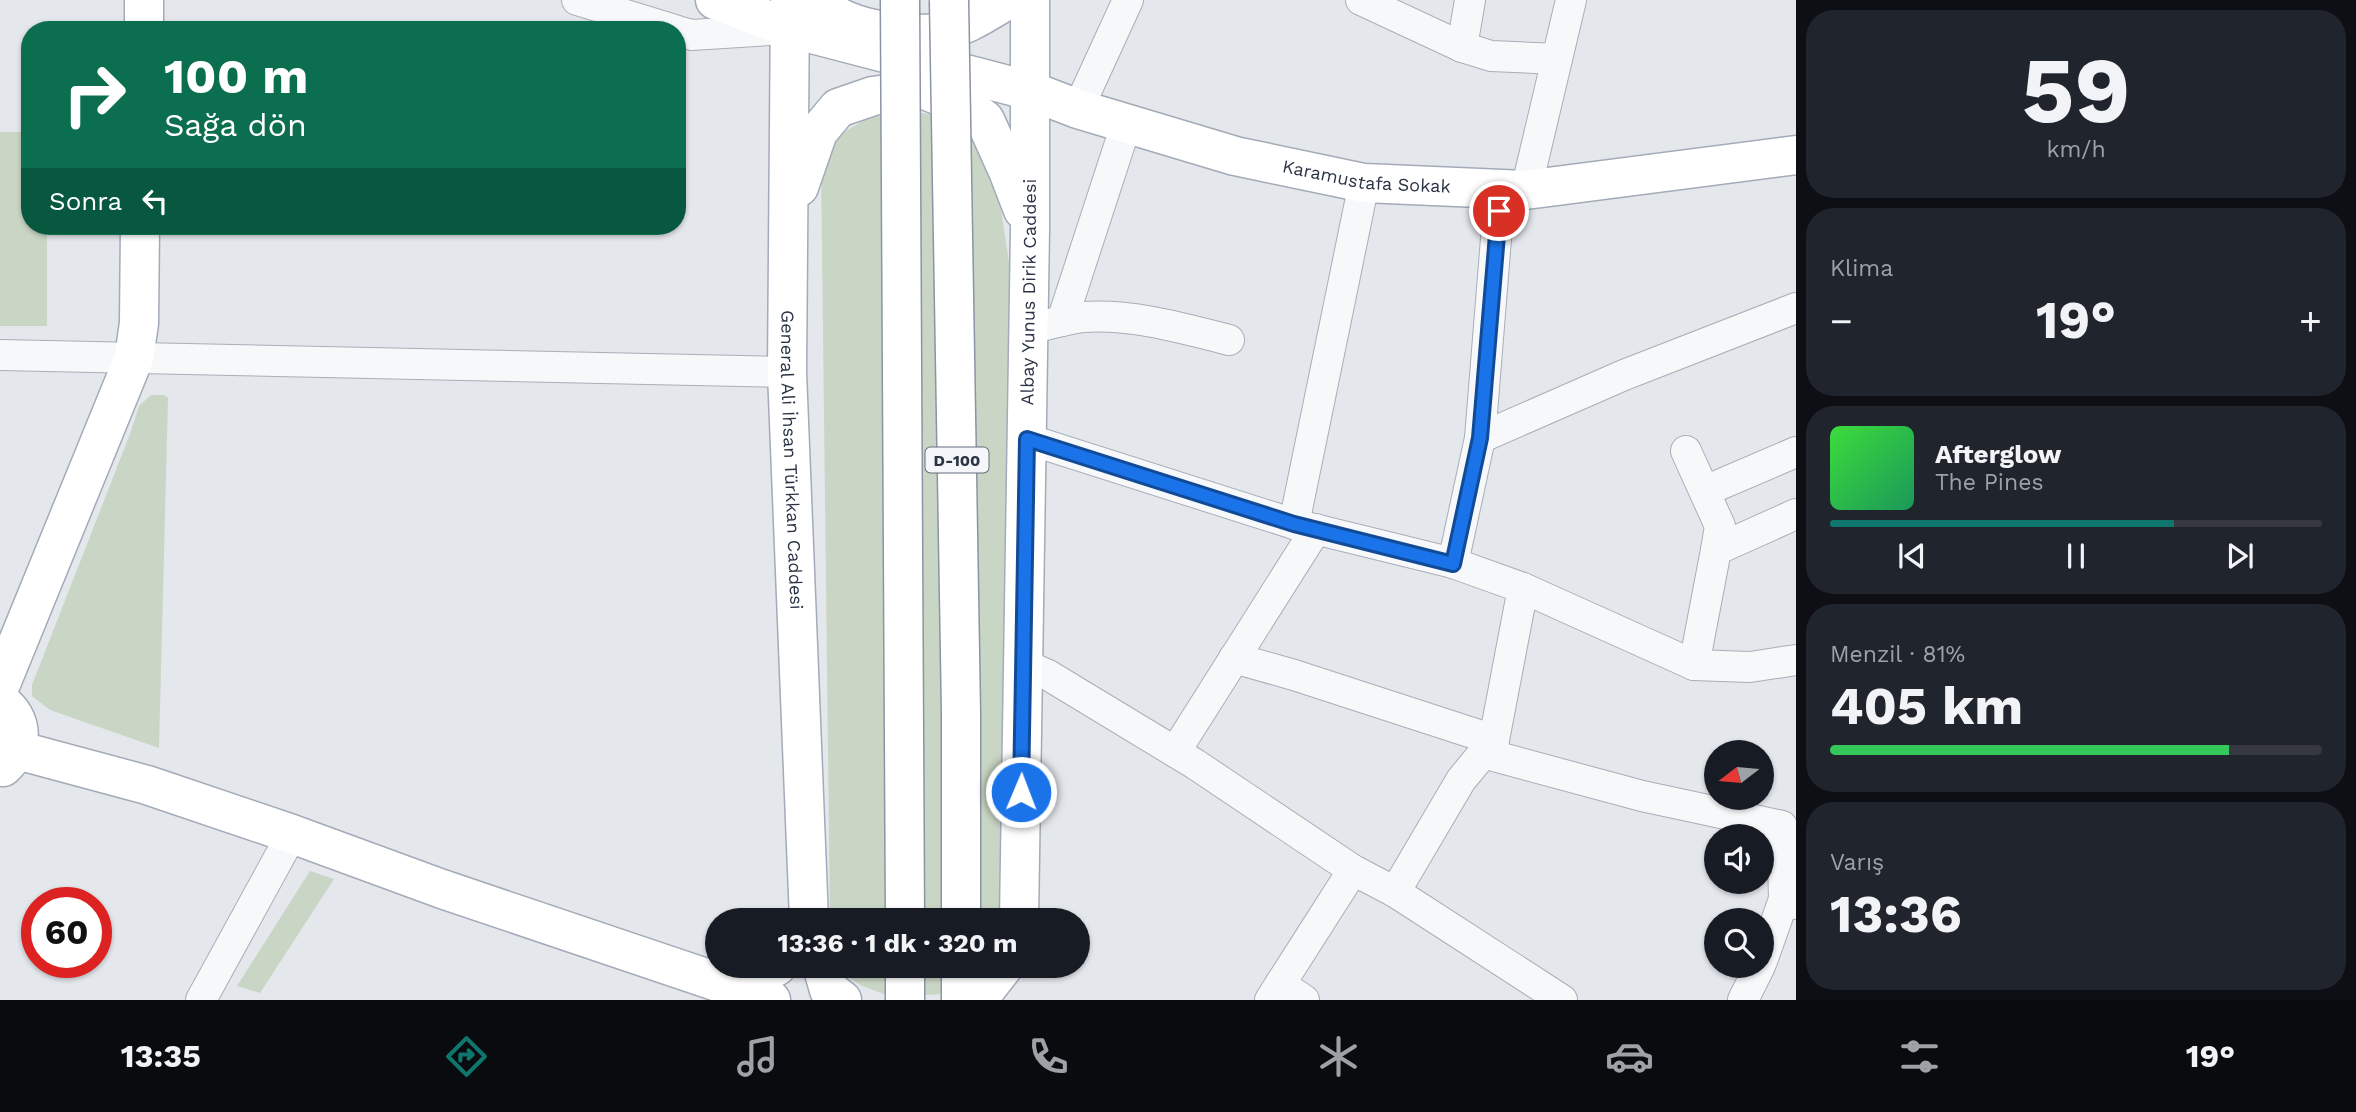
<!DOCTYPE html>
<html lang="tr">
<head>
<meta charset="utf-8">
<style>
	:root { --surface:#171b24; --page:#20242c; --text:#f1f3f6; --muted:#9ea1a6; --line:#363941; --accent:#0f766e }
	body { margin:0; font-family:"Work Sans",sans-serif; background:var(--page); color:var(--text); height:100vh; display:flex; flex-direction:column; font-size:26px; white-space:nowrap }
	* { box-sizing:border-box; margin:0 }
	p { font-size:23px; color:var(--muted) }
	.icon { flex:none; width:38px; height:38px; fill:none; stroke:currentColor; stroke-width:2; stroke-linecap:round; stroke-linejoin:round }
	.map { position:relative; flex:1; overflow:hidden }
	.sheet { display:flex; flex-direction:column; gap:10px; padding:10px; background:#0d0f14; width:560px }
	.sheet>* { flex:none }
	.top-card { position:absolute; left:21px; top:21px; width:665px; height:214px; border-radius:28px; box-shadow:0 2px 5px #0004; background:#0b6e4f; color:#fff; overflow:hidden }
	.needle { width:46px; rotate:254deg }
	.buttons { position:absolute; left:1704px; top:740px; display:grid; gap:14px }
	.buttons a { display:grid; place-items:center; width:70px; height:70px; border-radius:50%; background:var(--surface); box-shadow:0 2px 5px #0004; font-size:35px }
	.speed { position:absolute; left:21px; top:887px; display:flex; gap:14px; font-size:35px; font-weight:700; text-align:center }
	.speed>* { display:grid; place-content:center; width:91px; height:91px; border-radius:50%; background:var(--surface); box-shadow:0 2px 5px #0004; line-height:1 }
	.speed .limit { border:10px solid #d22; background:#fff; color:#111 }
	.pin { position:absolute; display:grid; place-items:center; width:60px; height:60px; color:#fff; margin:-30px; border:4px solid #fff; border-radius:50%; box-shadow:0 2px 7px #0007 }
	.me { position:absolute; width:77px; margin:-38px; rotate:1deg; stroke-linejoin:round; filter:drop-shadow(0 0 5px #0008) }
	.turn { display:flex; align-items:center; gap:24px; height:147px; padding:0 28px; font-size:32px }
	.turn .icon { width:91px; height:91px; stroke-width:2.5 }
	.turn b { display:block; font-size:49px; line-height:60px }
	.then { display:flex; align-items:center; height:66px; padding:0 28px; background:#0003; gap:14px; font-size:26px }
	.big { font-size:52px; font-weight:700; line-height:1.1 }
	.sheet .tile { flex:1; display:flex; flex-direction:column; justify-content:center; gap:10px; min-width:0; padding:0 24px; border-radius:28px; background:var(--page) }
	.sheet .dial { align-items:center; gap:0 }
	.dial b { font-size:91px; line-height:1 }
	.song { display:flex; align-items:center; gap:21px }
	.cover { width:84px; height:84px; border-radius:10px; background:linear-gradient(135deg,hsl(120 70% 55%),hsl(150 70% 35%)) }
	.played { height:7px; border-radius:4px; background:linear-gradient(90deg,var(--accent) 70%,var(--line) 70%) }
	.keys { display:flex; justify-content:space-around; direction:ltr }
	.heat { display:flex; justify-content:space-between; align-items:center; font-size:38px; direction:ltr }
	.charge { height:10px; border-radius:5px; background:linear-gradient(90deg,#34c759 81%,var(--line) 0) }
	.trip { position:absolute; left:705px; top:908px; width:385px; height:70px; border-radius:35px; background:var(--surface); box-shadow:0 2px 5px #0004; font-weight:700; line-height:70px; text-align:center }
	.menu { display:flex; height:112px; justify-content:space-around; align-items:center; background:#090b0e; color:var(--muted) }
	.menu .icon { width:49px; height:49px }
	.menu .on { color:var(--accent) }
	.menu b { font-size:32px; color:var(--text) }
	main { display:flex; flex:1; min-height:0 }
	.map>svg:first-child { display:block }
	.green { fill:#c9d6c5 }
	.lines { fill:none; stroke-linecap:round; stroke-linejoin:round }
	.minor-casing { stroke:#a9aeb7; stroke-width:32 }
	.major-casing { stroke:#a3abb8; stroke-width:41 }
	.highway-casing { stroke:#8b94a3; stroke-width:41 }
	.minor { stroke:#f7f8fa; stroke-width:30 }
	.major { stroke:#fff; stroke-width:38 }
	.highway { stroke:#fff; stroke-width:38 }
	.highway-bridge-casing { stroke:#8b94a3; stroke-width:41; stroke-linecap:butt }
	.highway-bridge { stroke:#fff; stroke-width:38 }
	.route-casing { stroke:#114b97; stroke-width:18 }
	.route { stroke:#1a73e8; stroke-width:12 }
	.labels { text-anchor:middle; stroke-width:6; stroke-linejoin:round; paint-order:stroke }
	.shield { fill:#f4f6f9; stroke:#676e7b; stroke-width:2 }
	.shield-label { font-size:16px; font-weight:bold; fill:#2b3445 }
	.street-label { font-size:18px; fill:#2b3445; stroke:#f4f6f9 }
</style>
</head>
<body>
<main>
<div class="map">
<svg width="1796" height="1000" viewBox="0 0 1796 1000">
	<rect width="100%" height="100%" fill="#e4e7ec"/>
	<g class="green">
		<polygon points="894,112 937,114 968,128 997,183 1010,269 1003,920 830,920 821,162 837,136 865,120"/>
		<polygon points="0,132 30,132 30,226 47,226 47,326 0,326"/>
		<polygon points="151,395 164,395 168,398 159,748 50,710 32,696 32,685 130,434 139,406"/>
		<polygon points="310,871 334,879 260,993 237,986"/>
		<polygon points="837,966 986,966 942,994 892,997 862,986 839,971"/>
	</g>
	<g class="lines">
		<g class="minor-casing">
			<g id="minor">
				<polyline points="577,0 675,30"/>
				<polyline points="1361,0 1462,47 1491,56 1557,59"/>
				<polyline points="677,31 692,35 785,29"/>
				<polyline points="1462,47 1470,0"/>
				<polyline points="1078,109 1128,0"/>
				<polyline points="1526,190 1571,0"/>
				<polyline points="1062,321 1126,125"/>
				<path d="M1046,325C1059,322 1071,318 1084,317C1133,314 1182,328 1229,340"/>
				<polyline points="0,355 787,372"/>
				<polyline points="1480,438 1624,375 1796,308"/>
				<polyline points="1027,439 1294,524 1453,563 1523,588 1694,665 1750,667 1796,660"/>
				<polyline points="1686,451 1720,526 1716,550"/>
				<polyline points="1705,491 1796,452"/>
				<polyline points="1294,524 1364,183"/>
				<polyline points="1453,563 1480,438 1500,189"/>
				<polyline points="1234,658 1294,675 1494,740"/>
				<polyline points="1023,664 1048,675 1195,764 1353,870 1395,892 1562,1000"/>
				<polyline points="1694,665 1716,550 1796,514"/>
				<polyline points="1175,752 1316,529"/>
				<polyline points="1483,753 1642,796 1782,826 1784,899 1796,904"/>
				<polyline points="1395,892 1461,780 1494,740 1523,588"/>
				<polyline points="1762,961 1784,899"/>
				<polyline points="1280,984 1304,1000"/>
				<polyline points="201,1000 292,834"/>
				<polyline points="1270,1000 1353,870"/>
				<polyline points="1743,1000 1760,966"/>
			</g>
		</g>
		<g class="major-casing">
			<g id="major">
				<path id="s1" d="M715,0L789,28L1031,91L1078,109L1235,156L1364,183L1526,190L1796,155"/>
				<path d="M820,0C834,28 906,37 934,33C962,29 984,14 1007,0"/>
				<path id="s2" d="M790,3L787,372L809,920"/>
				<polyline points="144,30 144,0"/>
				<polyline points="799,187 818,132 838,108 873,96 922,89 970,108 985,120 1008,171 1023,210"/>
				<polyline points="0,686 134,358 139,323 140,226"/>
				<path d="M0,702C25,719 24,748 3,767"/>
				<polyline points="17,750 147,785 292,834 442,889 771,1000"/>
				<path id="s3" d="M1019,920L1030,229V0"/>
				<polyline points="822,966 829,990 842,1000"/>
				<path d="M718,981C741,981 757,979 777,966"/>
				<polyline points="972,1000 979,998 1004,966"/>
			</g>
		</g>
		<g class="highway-casing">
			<g id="highway">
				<polyline points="905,966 905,1000"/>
				<polyline points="961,1000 961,966"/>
			</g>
		</g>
		<use href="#minor" class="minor"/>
		<use href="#major" class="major"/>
		<use href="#highway" class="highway"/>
		<g class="highway-bridge-casing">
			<g id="highway-bridge">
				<polyline points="900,0 905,920"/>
				<polyline points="949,0 961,712 961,920"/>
			</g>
		</g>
		<use href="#highway-bridge" class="highway-bridge"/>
	</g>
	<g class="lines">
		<g class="route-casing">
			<polyline id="route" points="1021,792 1027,439 1294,524 1453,564 1480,438 1499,211"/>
		</g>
		<use href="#route" class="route"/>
	</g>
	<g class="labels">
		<rect class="shield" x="925.5" y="447.5" width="63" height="25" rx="5"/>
		<g class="shield-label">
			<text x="957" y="466">D-100</text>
		</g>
		<g class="street-label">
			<text dy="6" stroke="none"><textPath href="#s1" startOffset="677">Karamustafa Sokak</textPath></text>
			<text dy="6" stroke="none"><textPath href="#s3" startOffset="628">Albay Yunus Dirik Caddesi</textPath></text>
			<text dy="6" stroke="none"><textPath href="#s2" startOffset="457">General Ali İhsan Türkkan Caddesi</textPath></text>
		</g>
	</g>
</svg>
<div class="buttons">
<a><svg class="needle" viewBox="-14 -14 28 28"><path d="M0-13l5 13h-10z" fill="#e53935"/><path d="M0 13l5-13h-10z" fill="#9ea1a6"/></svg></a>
<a><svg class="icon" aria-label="sound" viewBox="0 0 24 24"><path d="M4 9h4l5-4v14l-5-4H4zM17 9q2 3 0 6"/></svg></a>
<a><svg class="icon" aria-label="search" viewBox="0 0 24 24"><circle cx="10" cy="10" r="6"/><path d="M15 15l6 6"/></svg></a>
</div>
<div class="speed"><div class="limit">60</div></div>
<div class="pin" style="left:1499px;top:211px;background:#d93025"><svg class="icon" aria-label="arrive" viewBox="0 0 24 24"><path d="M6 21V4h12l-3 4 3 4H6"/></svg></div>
<svg class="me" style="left:1021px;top:792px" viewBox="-20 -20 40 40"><circle r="17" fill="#1a73e8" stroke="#fff" stroke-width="3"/><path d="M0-11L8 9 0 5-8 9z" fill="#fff"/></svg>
<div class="trip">13:36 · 1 dk · 320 m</div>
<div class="top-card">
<div class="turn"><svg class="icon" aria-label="right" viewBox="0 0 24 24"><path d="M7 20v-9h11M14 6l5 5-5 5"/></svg><div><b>100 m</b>Sağa dön</div></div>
<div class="then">Sonra<svg class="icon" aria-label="left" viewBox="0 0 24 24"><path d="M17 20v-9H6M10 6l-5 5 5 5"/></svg></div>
</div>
</div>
<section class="sheet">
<div class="tile dial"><b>59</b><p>km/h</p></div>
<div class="tile"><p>Klima</p>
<div class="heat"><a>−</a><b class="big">19°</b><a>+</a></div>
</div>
<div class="tile">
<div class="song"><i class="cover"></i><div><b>Afterglow</b><p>The Pines</p></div></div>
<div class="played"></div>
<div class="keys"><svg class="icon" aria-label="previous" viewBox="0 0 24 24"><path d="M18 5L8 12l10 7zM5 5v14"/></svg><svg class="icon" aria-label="pause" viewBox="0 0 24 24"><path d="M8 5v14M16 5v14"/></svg><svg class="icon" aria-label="next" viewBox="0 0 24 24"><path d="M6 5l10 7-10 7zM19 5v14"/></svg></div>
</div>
<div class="tile"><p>Menzil · 81%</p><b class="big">405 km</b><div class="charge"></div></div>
<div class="tile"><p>Varış</p><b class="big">13:36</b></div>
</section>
</main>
<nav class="menu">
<b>13:35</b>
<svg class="icon on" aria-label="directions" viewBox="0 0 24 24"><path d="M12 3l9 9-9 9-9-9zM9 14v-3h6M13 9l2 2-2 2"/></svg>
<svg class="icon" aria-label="music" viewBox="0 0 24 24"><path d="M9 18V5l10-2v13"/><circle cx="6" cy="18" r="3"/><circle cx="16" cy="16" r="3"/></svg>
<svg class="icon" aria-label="phone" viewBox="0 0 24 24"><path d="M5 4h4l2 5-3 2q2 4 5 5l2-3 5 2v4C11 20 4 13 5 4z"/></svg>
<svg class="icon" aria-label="climate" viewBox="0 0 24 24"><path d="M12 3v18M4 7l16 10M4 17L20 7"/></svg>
<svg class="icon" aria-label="car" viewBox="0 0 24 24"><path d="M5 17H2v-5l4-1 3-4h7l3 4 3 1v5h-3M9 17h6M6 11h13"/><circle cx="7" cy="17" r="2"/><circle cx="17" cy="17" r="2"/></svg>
<svg class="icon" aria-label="filters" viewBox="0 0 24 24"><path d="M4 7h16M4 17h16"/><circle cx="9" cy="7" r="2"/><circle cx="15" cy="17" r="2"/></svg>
<b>19°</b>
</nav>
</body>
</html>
